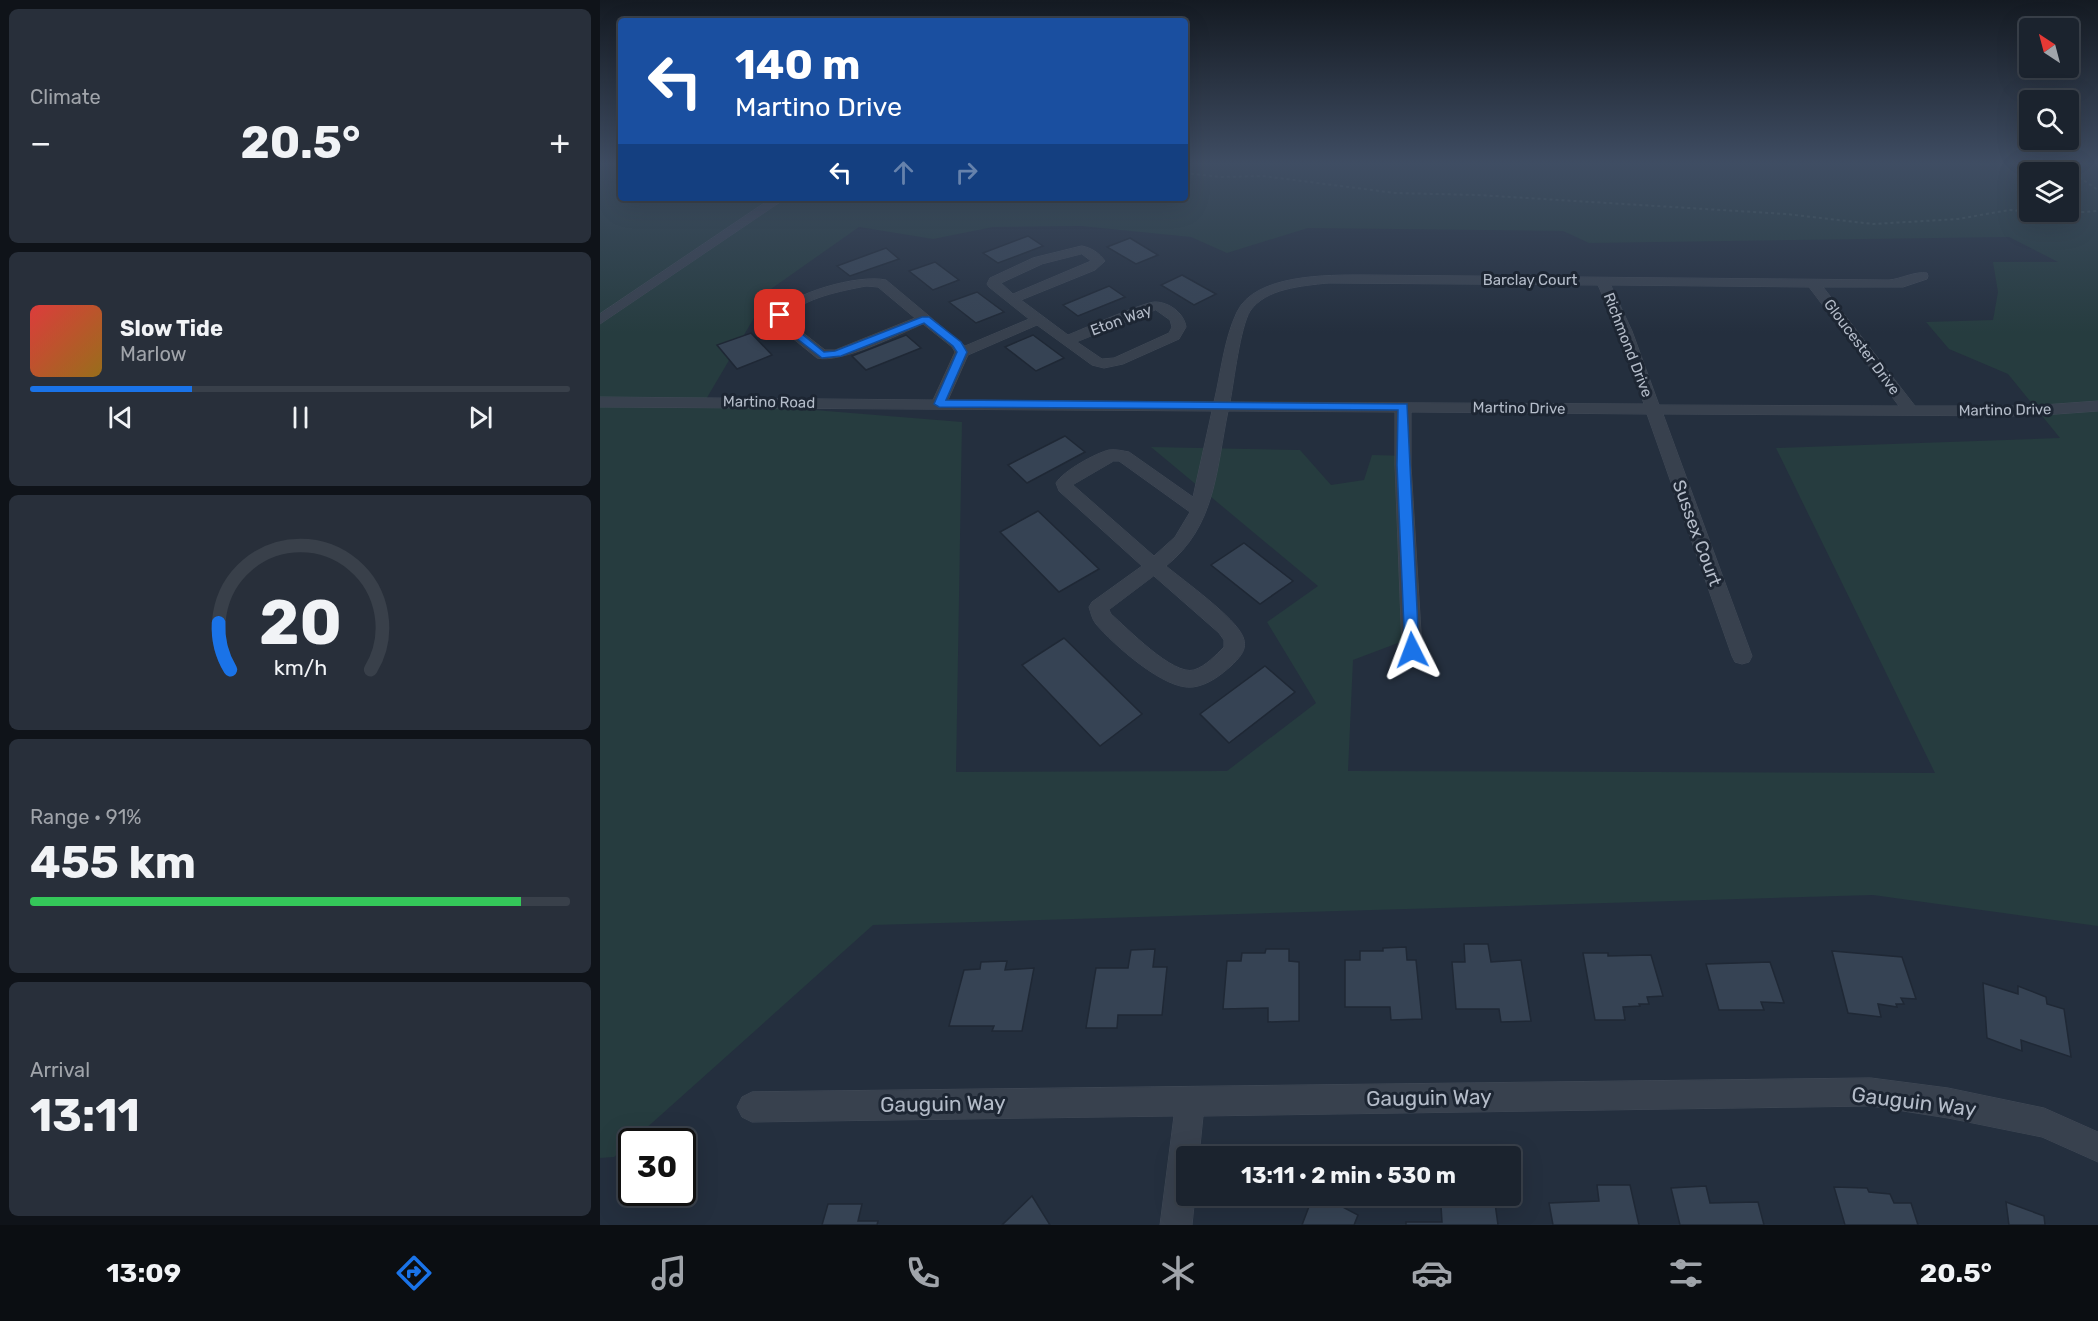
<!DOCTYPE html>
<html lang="en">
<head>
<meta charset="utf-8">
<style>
	:root { --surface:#1b232e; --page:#282f3a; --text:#f1f3f6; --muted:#a0a4aa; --line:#39404a; --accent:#1a73e8 }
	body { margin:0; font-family:Rubik,sans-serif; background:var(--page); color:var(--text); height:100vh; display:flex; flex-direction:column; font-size:22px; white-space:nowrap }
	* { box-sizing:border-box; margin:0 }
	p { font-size:20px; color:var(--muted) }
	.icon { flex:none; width:33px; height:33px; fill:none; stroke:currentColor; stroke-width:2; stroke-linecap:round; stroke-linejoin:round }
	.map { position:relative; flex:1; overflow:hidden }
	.side { display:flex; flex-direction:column; gap:9px; padding:9px; background:#0f1319; width:600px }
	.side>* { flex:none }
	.banner { position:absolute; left:18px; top:18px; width:570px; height:183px; border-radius:6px; box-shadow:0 6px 24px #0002,0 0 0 2px var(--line); background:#1a4fa0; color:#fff; overflow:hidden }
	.needle { width:39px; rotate:324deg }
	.controls { position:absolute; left:1419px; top:18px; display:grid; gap:12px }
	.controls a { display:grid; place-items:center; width:60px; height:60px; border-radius:6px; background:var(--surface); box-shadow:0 6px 24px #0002,0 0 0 2px var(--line); font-size:30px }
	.speed { position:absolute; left:18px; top:1128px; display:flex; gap:12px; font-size:30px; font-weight:700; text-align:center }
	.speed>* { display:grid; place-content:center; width:78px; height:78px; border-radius:50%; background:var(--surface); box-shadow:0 6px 24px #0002,0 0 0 2px var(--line); line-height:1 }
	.speed .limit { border:3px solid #111; border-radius:9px; background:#fff; color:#111 }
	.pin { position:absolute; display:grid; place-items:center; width:51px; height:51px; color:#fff; margin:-26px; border-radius:12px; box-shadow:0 3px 9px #0006 }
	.me { position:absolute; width:66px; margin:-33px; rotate:357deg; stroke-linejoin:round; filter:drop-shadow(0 0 4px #0008) }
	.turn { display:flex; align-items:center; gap:21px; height:126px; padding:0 18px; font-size:27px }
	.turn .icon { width:78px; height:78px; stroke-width:2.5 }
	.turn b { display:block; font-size:42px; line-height:51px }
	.lanes { display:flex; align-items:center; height:57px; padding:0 18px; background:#0003; justify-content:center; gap:30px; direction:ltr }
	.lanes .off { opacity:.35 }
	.big { font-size:45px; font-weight:700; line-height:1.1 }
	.side .tile { flex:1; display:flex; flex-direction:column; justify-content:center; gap:9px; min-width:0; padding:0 21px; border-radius:9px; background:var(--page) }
	.side .dial { align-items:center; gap:0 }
	.dial svg { height:156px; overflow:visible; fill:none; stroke:var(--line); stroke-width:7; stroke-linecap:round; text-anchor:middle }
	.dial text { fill:var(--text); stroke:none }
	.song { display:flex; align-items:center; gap:18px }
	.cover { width:72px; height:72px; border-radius:9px; background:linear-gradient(135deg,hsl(0 70% 55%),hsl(40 70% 35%)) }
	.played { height:6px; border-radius:3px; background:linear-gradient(90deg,var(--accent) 30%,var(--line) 30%) }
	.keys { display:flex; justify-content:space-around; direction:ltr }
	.heat { display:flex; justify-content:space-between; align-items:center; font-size:33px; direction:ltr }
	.charge { height:9px; border-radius:4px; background:linear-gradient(90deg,#34c759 91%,var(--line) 0) }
	.trip { position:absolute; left:576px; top:1146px; width:345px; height:60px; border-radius:6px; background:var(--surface); box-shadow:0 6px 24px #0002,0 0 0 2px var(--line); font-weight:700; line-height:60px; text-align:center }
	.tabs { display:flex; height:96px; justify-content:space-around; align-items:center; background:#0b0e12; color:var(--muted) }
	.tabs .icon { width:42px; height:42px }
	.tabs .selected { color:var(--accent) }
	.tabs b { font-size:27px; color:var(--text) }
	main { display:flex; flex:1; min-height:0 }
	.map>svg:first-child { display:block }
	.green { fill:#263c3f; fill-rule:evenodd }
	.building { fill:#364354; stroke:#1f2835; stroke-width:1.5 }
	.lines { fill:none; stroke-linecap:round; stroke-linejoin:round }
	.minor-casing { stroke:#414a57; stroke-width:1 }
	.path { stroke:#3f5557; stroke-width:2; stroke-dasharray:3 3; stroke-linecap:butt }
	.minor { fill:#38414e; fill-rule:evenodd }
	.route { fill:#1a73e8; stroke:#114b97; stroke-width:1.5 }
	.labels { text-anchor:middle; stroke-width:6; stroke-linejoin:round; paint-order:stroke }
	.far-street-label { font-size:15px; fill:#b4bcc9; stroke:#1d2633 }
	.street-label { font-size:18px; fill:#b4bcc9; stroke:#1d2633 }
	.near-street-label { font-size:21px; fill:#b4bcc9; stroke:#1d2633 }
</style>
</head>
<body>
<main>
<section class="side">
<div class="tile"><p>Climate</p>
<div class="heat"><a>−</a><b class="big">20.5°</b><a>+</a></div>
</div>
<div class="tile">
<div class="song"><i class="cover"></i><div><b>Slow Tide</b><p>Marlow</p></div></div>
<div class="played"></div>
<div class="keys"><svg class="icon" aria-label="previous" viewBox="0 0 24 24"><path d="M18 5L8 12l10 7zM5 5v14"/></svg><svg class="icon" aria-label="pause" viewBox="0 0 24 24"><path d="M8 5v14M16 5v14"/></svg><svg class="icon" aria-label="next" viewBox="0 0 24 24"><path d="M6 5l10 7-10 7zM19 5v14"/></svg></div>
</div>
<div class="tile dial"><svg viewBox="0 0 100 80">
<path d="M14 69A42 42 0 1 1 86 69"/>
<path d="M14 69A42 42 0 0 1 8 45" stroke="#1a73e8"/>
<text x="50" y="56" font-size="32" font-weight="700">20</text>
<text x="50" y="72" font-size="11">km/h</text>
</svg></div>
<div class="tile"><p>Range · 91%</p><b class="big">455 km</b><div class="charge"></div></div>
<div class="tile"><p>Arrival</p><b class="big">13:11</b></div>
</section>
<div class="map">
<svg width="1498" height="1225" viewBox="0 0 1498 1225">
	<rect width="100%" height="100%" fill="#242f3e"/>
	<path class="green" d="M0,162H21V198H585V162H1498V926L1273,895L273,925L14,1157L0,1158ZM1430,172H1468V212H1430ZM481,226L591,237L627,253L708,228L963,231L989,243L1409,237L1458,262H1393L1398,292L1393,320L1326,322L1349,349L1408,374L1460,438L1176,448L1335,773L748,771L753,660L819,635L809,456L772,455L764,480L731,485L700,450L551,447L718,586L667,622L716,703L627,771L356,772L362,422L105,401L171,289L259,227L333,239L393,227Z"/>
	<g class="building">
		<polygon points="428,236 443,246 398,263 383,253"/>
		<polygon points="530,238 558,255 536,264 507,247"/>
		<polygon points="286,248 299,259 250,276 237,266"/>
		<polygon points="335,262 359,280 333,290 309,271"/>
		<polygon points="582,275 616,294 594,305 561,285"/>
		<polygon points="509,286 525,297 478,316 463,305"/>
		<polygon points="377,292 404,312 376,323 349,302"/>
		<polygon points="151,333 172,355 137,369 117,345"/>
		<polygon points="306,335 321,348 266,370 252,356"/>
		<polygon points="433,335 464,358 436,371 405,347"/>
		<polygon points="465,436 485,452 427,483 408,465"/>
		<polygon points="438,511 499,569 459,592 400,532"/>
		<polygon points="644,543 693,581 660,604 611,565"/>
		<polygon points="464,638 542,714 500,746 422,665"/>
		<polygon points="665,666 695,692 629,743 600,714"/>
		<polygon points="864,944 888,944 891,962 921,960 931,1021 901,1022 899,1009 856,1009 852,962 865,962"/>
		<polygon points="806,947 807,960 816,960 822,1019 791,1020 790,1007 745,1007 745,960 760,960 760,951 783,951 783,948"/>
		<polygon points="555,949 553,967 567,967 562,1015 518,1015 517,1028 486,1028 496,968 528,968 531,950"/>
		<polygon points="666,949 689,949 689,961 699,962 699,1021 668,1022 668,1008 623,1009 627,961 641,961 642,953 665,953"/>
		<polygon points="1232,951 1302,957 1316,999 1301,998 1304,1004 1296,1004 1297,1007 1278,1004 1281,1017 1248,1013"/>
		<polygon points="983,953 1008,953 1008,956 1051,955 1063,996 1047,997 1049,1004 1039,1004 1040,1006 1023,1007 1025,1020 995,1020"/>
		<polygon points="407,961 405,970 434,968 422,1031 392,1031 394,1026 349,1026 364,970 380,969 381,962"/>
		<polygon points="1170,962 1184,1003 1161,1002 1164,1010 1119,1010 1106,964"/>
		<polygon points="1383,983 1418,994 1418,986 1446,997 1447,1004 1464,1009 1471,1057 1421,1040 1422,1051 1387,1038"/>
		<polygon points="997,1185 1030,1185 1039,1225 953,1225 949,1203 999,1201"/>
		<polygon points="1106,1186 1110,1203 1158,1202 1164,1225 1080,1225 1071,1188"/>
		<polygon points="1234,1187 1267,1188 1269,1192 1290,1194 1294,1203 1311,1203 1318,1225 1245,1225"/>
		<polygon points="432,1196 450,1225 402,1225"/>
		<polygon points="713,1196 722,1196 758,1215 754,1225 702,1225"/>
		<polygon points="860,1196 894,1196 898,1225 806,1225 806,1222 842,1222 841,1206 861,1206"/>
		<polygon points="1406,1202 1444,1216 1445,1225 1409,1225"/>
		<polygon points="228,1204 262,1204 258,1221 278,1221 277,1225 222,1225"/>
	</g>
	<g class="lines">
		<g class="minor-casing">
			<g id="minor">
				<polygon points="172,198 186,198 0,324 0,314"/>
				<path d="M482,246C492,248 499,253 505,261L495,270L421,300L468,335C483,329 544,302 555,302C569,302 584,313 586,327L579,339L523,364L504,368L492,365L437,325L368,355L348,400L614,402C621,373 624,339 637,312C655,274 728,275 764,275L1289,280C1301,279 1315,271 1327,273L1328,276L1327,279L1303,287H1223L1315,406H1429L1498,401V411L1429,416L1063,414L1152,656L1149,662L1142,664L1135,662L1132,656L1047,414L811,412V465L822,649L819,655L812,657L805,655L802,649L795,465V412L628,411C616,470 616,526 566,566C584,581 636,618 643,637C648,649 640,657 632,665C621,675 608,685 593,687C565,691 513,644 496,624C492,619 491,613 489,607L492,602L542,566L459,491L456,483C463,471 496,453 509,450C516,449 523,451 529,452L593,497L612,411L0,407V397L333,400L355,352L352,347L323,324C299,334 241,364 217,358L176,325L173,315C191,293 258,274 286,280L365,346L429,319L389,287L387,284L390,278L433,258ZM482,254L491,261L413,294L401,283L442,264ZM727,283L998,285L1018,331L1044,404L630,402C634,380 640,328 650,311C666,288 702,286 727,283ZM1011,285L1209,287L1299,406L1059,405L1032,331ZM266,286L278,287L315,318L235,350H225L188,321L187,316C206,297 241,291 266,286ZM556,310L570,320L572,327L569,333L514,358L502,359L477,342ZM514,461H519L590,512L575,537L554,556L473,485ZM554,576L619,633L624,640V647C616,655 606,666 594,670C573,676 527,628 511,614L509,610Z"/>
				<polygon points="1271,1078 1348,1088 1444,1108 1498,1132 1498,1162 1442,1137 1348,1118 1271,1106 603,1116 599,1156 586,1156 586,1196 595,1196 592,1225 560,1225 574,1116 152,1122 142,1117 137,1107 142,1097 152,1092"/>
			</g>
		</g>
		<g class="path">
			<polyline points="1158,162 1196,164 1212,162"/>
			<polyline points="1374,162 1389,166 1390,164 1382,162"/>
			<polyline points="1498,162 1477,165 1474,170 1479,177 1498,190"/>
			<polyline points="585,173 621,177 663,176 795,193 878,195 1186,214 1273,224 1358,219 1409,210 1453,214 1498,211"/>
		</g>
		<use href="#minor" class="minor"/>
	</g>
	<linearGradient id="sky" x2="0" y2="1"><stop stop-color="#141a22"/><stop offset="0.49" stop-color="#3f4d63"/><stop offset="1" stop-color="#3f4d63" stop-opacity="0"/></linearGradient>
	<rect width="1498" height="333" fill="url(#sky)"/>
	<polygon class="route" points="176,313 183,313 186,321 224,352 235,351 322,317 329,317 361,342 367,352 346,400 807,404 819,650 817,653 807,653 805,650 797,465 798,410 339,407 334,404 357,352 353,346 324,323 241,356 222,358 178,324"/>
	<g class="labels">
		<g class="far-street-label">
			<text x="930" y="285">Barclay Court</text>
			<text transform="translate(521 320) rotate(-20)" y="5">Eton Way</text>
			<text transform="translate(1028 345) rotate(69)" y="5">Richmond Drive</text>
			<text transform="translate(1262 347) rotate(53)" y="5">Gloucester Drive</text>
			<text transform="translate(169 402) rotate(1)" y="5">Martino Road</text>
			<text transform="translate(919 408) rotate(1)" y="5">Martino Drive</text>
			<text transform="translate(1405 410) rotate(-1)" y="5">Martino Drive</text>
		</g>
		<g class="street-label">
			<text transform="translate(1097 533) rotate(70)" y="6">Sussex Court</text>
		</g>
		<g class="near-street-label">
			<text transform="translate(829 1098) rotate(-1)" y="7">Gauguin Way</text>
			<text transform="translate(1314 1102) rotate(7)" y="7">Gauguin Way</text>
			<text transform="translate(343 1104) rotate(-1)" y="7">Gauguin Way</text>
		</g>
	</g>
</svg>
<div class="controls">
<a><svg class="needle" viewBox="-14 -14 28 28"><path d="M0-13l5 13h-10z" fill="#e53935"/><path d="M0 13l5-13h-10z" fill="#a0a4aa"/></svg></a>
<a><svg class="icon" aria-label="search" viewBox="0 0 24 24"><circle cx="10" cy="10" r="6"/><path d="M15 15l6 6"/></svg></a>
<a><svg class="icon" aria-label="layers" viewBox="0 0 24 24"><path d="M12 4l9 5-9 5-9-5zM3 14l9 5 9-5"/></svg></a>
</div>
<div class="speed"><div class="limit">30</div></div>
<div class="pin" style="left:180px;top:315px;background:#d93025"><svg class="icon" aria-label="arrive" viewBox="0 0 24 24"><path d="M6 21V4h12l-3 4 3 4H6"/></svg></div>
<svg class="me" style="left:812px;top:650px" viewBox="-20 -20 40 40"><path d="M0-17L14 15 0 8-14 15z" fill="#1a73e8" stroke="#fff" stroke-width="4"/></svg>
<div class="trip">13:11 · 2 min · 530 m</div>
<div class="banner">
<div class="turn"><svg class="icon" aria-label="left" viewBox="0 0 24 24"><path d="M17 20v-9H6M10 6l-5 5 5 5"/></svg><div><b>140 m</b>Martino Drive</div></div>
<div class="lanes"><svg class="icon" aria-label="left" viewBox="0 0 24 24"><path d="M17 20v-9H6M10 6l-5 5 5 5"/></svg><svg class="icon off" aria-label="ahead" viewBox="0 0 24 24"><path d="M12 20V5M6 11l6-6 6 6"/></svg><svg class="icon off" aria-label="right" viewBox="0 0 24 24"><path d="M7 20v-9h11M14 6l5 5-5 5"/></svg></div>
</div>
</div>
</main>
<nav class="tabs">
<b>13:09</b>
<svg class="icon selected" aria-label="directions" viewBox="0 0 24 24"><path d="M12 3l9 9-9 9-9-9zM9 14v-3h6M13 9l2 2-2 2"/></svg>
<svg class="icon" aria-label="music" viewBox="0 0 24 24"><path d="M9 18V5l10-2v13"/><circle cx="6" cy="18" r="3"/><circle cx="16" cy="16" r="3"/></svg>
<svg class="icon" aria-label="phone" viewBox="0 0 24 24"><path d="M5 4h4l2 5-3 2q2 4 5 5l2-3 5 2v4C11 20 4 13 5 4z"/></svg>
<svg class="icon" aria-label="climate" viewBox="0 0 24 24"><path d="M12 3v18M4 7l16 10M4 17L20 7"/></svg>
<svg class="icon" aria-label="car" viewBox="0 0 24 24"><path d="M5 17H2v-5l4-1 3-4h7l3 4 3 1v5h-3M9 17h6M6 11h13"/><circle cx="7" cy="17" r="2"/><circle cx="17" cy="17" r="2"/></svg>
<svg class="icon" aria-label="filters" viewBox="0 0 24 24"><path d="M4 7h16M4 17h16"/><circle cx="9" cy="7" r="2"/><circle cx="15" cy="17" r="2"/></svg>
<b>20.5°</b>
</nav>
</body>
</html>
